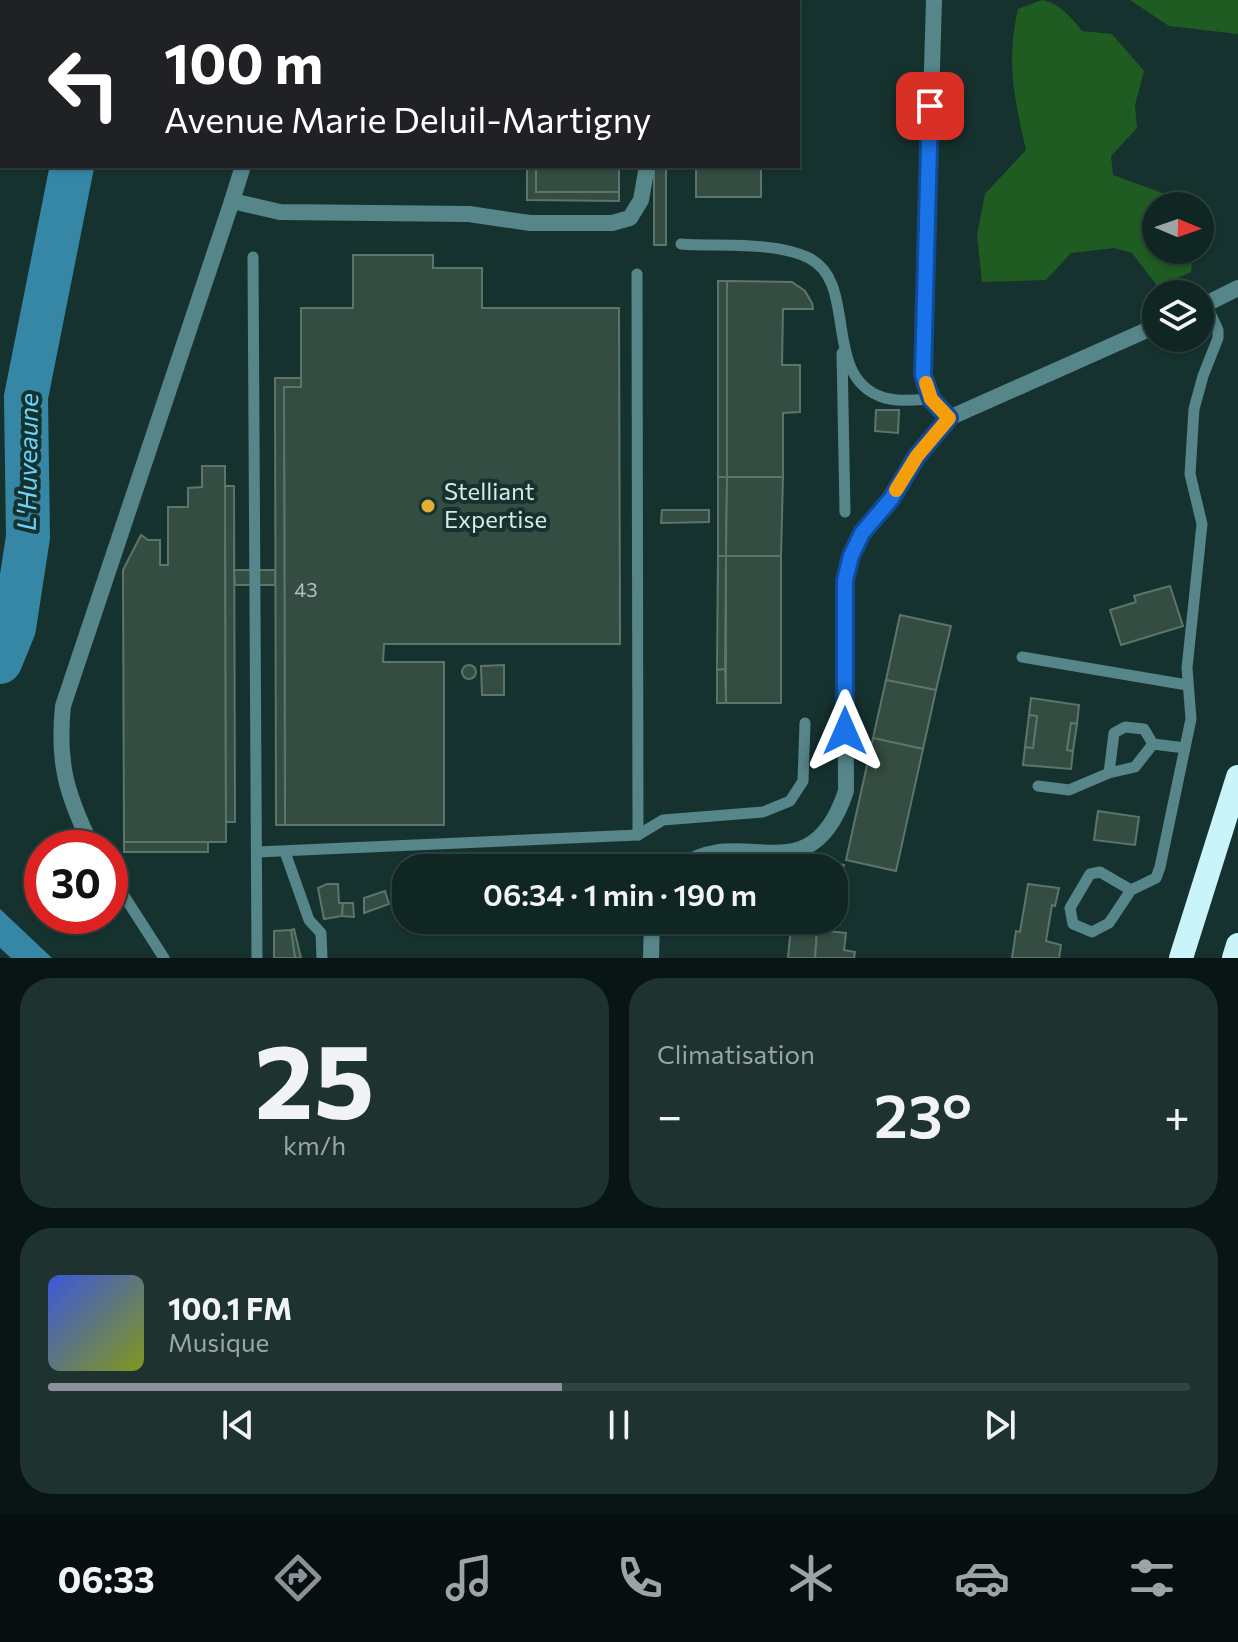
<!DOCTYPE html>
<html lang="fr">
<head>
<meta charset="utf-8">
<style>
	:root { --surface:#102623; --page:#1e3230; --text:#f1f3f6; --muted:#9ca5a6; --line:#304341; --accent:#8c9099 }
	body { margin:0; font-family:Commissioner,sans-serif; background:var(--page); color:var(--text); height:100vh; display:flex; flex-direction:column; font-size:30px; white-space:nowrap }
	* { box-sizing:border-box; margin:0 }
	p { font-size:26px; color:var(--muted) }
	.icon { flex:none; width:44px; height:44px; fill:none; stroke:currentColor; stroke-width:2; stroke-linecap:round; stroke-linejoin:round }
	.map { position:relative; height:958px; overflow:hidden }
	.sheet { display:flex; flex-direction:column; gap:20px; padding:20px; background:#091513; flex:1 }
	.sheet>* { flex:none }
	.top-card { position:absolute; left:0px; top:0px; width:800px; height:168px; box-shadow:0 2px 6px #0004,0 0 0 2px var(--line); background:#202124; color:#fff; overflow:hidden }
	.needle { width:52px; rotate:92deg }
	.buttons { position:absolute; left:1142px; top:192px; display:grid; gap:16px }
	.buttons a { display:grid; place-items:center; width:72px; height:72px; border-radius:50%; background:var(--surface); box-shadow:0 2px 6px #0004,0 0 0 2px var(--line); font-size:40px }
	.speed { position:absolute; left:24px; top:830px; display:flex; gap:16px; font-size:40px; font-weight:700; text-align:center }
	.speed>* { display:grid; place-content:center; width:104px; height:104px; border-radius:50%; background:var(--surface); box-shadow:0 2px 6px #0004,0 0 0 2px var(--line); line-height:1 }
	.speed .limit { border:12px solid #d22; background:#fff; color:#111 }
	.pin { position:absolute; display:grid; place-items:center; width:68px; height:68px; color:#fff; margin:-34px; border-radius:16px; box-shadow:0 4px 12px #0006 }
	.me { position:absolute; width:88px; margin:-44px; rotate:0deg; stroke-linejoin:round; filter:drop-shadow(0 0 6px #0008) }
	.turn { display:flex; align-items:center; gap:28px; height:168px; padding:0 32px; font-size:36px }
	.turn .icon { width:104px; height:104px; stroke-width:2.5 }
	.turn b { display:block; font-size:56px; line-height:68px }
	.big { font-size:60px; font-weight:600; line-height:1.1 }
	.sheet .tile { flex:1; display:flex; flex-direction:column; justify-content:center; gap:12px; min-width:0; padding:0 28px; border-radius:32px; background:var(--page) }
	.sheet .dial { align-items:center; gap:0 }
	.dial b { font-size:104px; line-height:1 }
	.song { display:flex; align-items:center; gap:24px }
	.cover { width:96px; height:96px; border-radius:12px; background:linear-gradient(135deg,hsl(230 70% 55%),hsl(70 70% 35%)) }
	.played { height:8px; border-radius:4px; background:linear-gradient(90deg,var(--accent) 45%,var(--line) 45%) }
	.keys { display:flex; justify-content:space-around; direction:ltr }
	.heat { display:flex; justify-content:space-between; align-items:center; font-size:44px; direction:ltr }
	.sheet .tiles { flex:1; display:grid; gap:20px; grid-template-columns:1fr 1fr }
	.tile:last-child { grid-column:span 2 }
	.trip { position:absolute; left:392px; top:854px; width:456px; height:80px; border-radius:32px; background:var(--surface); box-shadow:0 2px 6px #0004,0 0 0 2px var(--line); font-weight:600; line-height:80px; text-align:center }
	.tab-bar { display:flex; height:128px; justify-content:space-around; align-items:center; background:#060f0e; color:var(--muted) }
	.tab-bar .icon { width:56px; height:56px }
	.tab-bar .current { color:var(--accent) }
	.tab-bar b { font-size:36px; color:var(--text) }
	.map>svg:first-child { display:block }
	.green { fill:#1e5c22 }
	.water { fill:#3587a5 }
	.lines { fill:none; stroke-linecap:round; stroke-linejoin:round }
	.river { stroke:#3587a5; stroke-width:44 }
	.building { fill:#344c41; stroke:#5c756a; stroke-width:2 }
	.service { stroke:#56858a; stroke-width:11 }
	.minor { stroke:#56858a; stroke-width:16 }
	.motorway { stroke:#c9f4f9; stroke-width:24 }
	.route-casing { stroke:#114b97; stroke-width:20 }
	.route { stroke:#1a73e8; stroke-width:14 }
	.slow { stroke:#f59e0b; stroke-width:14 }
	.poi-dot { fill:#e3ae35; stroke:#16322f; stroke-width:3 }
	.labels { text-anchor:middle; stroke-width:8; stroke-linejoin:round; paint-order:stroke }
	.number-label { font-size:20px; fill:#b0c2bd }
	.poi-label { font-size:24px; fill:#d9e9e6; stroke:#16322f; text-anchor:start }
	.water-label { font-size:26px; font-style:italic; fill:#68d3fd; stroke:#16322f }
</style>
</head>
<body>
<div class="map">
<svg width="1238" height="958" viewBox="0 0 1238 958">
	<rect width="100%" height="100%" fill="#16322f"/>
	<g class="green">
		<path d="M1042,0C1059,3 1072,18 1082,31L1112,34L1144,71L1135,105L1137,128L1111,156L1113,175L1168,195L1177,206H1156V250H1193L1191,272L1158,287L1132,253L1114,248L1071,253L1046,280L982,282L977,235L985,194L1026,150C1014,96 1006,64 1018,9Z"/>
		<polygon points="1130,0 1238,0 1238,34 1169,26"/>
	</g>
	<polygon class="water" points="0,909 52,958 11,958 0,948"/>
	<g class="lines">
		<g class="river">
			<polyline points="91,2 91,0"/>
			<polyline points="0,662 14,628 28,537 26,397 72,166"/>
		</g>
	</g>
	<g class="building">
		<rect x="524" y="0" width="94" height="2"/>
		<polygon points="527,166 536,166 536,192 619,192 619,201 527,200"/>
		<rect x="536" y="166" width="83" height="26"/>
		<rect x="654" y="166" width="12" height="79"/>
		<rect x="696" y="166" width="65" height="31"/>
		<polygon points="353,255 433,255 433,268 482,268 482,308 619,308 620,644 384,644 383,662 444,662 444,825 285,825 284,387 301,387 301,308 353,308"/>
		<rect x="718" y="281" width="9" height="196"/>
		<polygon points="727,281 792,282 805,291 812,303 813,309 783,309 782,365 800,365 800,412 783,413 783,477 727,477"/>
		<polygon points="275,378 301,378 301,387 284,387 285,825 276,825"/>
		<polygon points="876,410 899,410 898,433 875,431"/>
		<polygon points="202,466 225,466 226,842 124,842 123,570 141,535 148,540 160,540 160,565 168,565 168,507 188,507 188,488 202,487"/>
		<polygon points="718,477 727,477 726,556 718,556"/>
		<polygon points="727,477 783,477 781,556 726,556"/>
		<polygon points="225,486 234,486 235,822 226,822"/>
		<polygon points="662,510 709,510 709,522 661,523"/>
		<polygon points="718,556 726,556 725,669 717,670"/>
		<rect x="726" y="556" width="55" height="147"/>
		<polygon points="234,570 275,570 275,585 235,585"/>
		<polygon points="1170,586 1183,626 1121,645 1110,610 1136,602 1134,596"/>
		<polygon points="900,615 951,626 936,690 886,680"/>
		<polygon points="504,665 504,695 482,695 481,666"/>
		<circle cx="469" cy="672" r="7"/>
		<polygon points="725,669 726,703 717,703 717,670"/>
		<polygon points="886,680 936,690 923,749 873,738"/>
		<polygon points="1031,698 1079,705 1077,724 1071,723 1067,750 1073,751 1071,769 1023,765 1025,747 1033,748 1037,716 1029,715"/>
		<polygon points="1029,715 1037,716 1033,748 1025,747"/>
		<polygon points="1071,723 1077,724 1073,751 1067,750"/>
		<polygon points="873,738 923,749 896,871 846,860"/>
		<polygon points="1098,811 1139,817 1135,845 1094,840"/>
		<rect x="124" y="842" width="84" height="10"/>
		<polygon points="829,862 844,865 841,877 834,877 834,868 828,868"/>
		<polygon points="327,884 338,884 339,903 343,903 342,916 324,919 318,888"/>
		<polygon points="1028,884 1059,888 1055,906 1052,905 1046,941 1061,945 1059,958 1012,958 1016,931 1020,932"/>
		<polygon points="385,891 389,904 364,913 364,898"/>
		<polygon points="343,903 353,903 354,917 342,916"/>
		<polygon points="721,920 746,920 745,925"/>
		<polygon points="746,920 762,921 761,927 745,925"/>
		<polygon points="762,921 776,924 776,930 761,927"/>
		<polygon points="791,926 817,930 815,958 788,958"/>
		<polygon points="294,929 301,958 295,958 291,930"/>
		<polygon points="291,930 295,958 274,958 274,931"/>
		<polygon points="817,930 846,933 844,950 855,952 854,958 815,958"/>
	</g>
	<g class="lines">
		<g class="service">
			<path d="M681,244C719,247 775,241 809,258C859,283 821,376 882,397C896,402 915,400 931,399"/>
			<polyline points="253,257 257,958"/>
			<polyline points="637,274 638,835"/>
			<polyline points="842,353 845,512"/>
			<polyline points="1022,657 1187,685"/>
			<polyline points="1109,773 1114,733 1125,727 1144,729 1153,744"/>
			<polyline points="1038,786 1069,790 1109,773 1135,767 1153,744 1185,748"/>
			<polyline points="257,852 638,835 663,820 763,812 790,801 803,781 805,723"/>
			<polyline points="285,852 309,920 321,933 322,958"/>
			<polyline points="110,874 164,958"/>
			<polyline points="1131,890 1100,872 1090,874 1070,908 1073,924 1092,932 1109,923 1131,890 1156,878 1160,867 1191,719 1187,668 1202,524 1190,474 1194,409 1203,376 1218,338 1218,330 1206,304"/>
		</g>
		<g class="minor">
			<polyline points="643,0 643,2"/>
			<polyline points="934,0 923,375 931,399 949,418"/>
			<polyline points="260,2 260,0"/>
			<polyline points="243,166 232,201 280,212 469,214 530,223 612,223 630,218 641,200 647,166"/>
			<polyline points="1200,307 1238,288"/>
			<path d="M92,847C67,795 57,764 63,706L232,201"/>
			<path d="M680,868C740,821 810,900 846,791L845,580C849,564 853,548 862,533C870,521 882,511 890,499C911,471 924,442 949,418L1156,326"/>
			<polyline points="651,958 652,920"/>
		</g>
		<g class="motorway">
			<polyline points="1181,958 1238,777"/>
			<polyline points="1234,958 1238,945"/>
		</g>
	</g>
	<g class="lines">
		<g class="route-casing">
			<polyline id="route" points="845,731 845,580 851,556 862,533 891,499 917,456 949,418 931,399 923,375 930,106"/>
		</g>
		<use href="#route" class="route"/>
		<polyline class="slow" points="896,490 917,456 949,418 931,399 926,383"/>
	</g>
	<circle class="poi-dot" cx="428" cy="506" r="8"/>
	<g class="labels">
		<g class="number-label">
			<text x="306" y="597">43</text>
		</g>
		<g class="poi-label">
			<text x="444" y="500">Stelliant<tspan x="444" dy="28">Expertise</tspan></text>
		</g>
		<g class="water-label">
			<text transform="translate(28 462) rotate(-89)" y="9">L'Huveaune</text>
		</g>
	</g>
</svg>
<div class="buttons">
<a><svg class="needle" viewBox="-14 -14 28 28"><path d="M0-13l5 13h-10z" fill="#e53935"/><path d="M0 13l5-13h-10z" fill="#9ca5a6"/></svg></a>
<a><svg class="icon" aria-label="layers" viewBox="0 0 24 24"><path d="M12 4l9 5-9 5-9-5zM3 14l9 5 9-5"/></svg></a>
</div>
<div class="speed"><div class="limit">30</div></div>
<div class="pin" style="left:930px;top:106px;background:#d93025"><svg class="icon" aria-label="arrive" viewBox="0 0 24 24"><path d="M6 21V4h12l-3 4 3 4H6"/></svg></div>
<svg class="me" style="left:845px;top:731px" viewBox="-20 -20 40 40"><path d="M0-17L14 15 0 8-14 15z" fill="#1a73e8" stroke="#fff" stroke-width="4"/></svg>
<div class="trip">06:34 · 1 min · 190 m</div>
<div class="top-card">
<div class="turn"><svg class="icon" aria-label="left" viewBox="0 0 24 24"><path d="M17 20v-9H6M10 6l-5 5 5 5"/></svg><div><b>100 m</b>Avenue Marie Deluil-Martigny</div></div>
</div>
</div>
<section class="sheet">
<div class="tiles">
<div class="tile dial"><b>25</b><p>km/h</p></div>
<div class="tile"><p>Climatisation</p>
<div class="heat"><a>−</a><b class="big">23°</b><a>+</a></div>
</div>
<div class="tile">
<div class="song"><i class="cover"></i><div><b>100.1 FM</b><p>Musique</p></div></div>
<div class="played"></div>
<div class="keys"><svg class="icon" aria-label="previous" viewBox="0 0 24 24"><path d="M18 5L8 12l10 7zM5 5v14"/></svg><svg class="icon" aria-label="pause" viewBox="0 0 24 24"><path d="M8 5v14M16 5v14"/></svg><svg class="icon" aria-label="next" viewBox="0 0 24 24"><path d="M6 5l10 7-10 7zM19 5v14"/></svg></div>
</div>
</div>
</section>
<nav class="tab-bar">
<b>06:33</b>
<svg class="icon current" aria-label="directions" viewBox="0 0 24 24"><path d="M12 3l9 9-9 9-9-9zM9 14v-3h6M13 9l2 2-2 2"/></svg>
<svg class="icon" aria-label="music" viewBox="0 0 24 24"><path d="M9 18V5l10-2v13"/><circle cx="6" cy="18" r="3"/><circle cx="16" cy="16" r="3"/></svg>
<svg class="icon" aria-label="phone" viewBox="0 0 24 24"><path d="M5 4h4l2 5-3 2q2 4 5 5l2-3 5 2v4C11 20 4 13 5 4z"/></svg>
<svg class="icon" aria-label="climate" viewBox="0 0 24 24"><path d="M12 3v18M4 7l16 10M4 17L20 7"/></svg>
<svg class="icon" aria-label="car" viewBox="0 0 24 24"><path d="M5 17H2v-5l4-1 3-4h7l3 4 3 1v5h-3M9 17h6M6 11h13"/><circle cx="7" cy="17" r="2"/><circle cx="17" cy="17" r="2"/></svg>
<svg class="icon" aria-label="filters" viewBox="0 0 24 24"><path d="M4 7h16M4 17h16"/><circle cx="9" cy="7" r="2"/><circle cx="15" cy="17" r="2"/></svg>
</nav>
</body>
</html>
